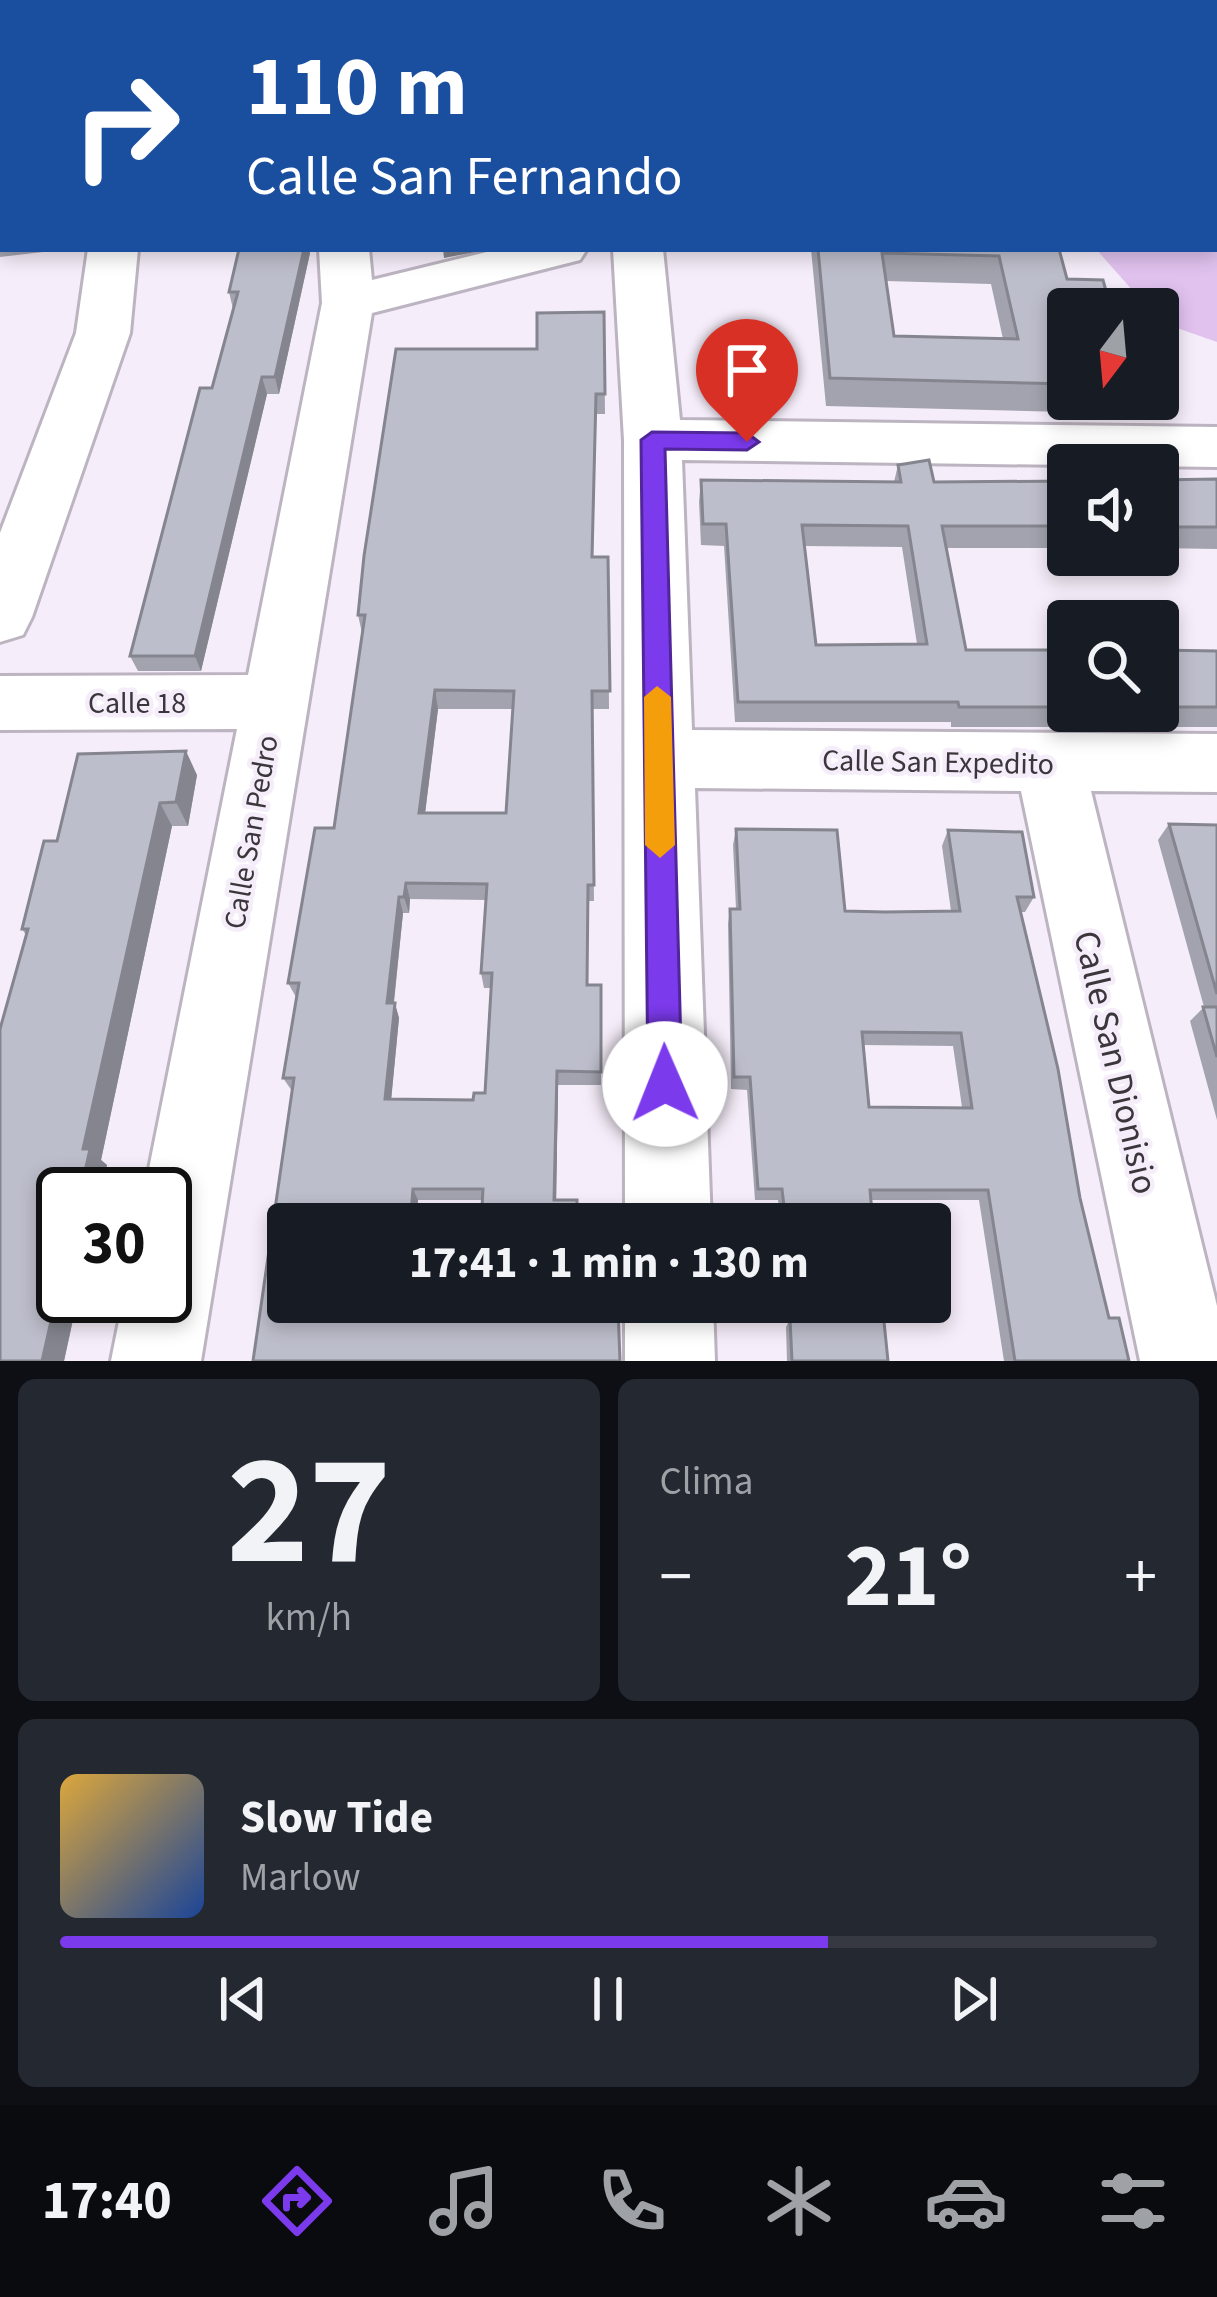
<!DOCTYPE html>
<html lang="es">
<head>
<meta charset="utf-8">
<style>
	:root { --surface:#171b24; --page:#242831; --text:#f1f3f6; --muted:#9ea1a6; --line:#363941; --accent:#7c3aed }
	body { margin:0; font-family:"Source Sans 3",sans-serif; background:var(--page); color:var(--text); height:100vh; display:flex; flex-direction:column; font-size:45px; white-space:nowrap }
	* { box-sizing:border-box; margin:0 }
	p { font-size:39px; color:var(--muted) }
	.icon { flex:none; width:66px; height:66px; fill:none; stroke:currentColor; stroke-width:2; stroke-linecap:round; stroke-linejoin:round }
	.map { position:relative; height:1361px; overflow:hidden }
	.panel { display:flex; flex-direction:column; gap:18px; padding:18px; background:#0d0f14; flex:1 }
	.panel>* { flex:none }
	.guide { position:absolute; left:0px; top:0px; width:1218px; height:252px; box-shadow:0 6px 18px #0003; background:#1a4fa0; color:#fff; overflow:hidden }
	.needle { width:78px; rotate:196deg }
	.buttons { position:absolute; left:1047px; top:288px; display:grid; gap:24px }
	.buttons a { display:grid; place-items:center; width:132px; height:132px; border-radius:12px; background:var(--surface); box-shadow:0 6px 18px #0003; font-size:60px }
	.speed { position:absolute; left:36px; top:1167px; display:flex; gap:24px; font-size:60px; font-weight:700; text-align:center }
	.speed>* { display:grid; place-content:center; width:156px; height:156px; border-radius:50%; background:var(--surface); box-shadow:0 6px 18px #0003; line-height:1 }
	.speed .limit { border:6px solid #111; border-radius:18px; background:#fff; color:#111 }
	.pin { position:absolute; display:grid; place-items:center; width:102px; height:102px; color:#fff; margin:-123px -51px; border-radius:50% 50% 50% 0; rotate:-45deg; box-shadow:0 0 12px #0007 }
	.pin .icon { rotate:45deg }
	.me { position:absolute; width:132px; margin:-66px; rotate:359deg; stroke-linejoin:round; filter:drop-shadow(0 0 9px #0008) }
	.turn { display:flex; align-items:center; gap:42px; height:252px; padding:0 48px; font-size:54px }
	.turn .icon { width:156px; height:156px; stroke-width:2.5 }
	.turn b { display:block; font-size:84px; line-height:102px }
	.big { font-size:90px; font-weight:700; line-height:1.1 }
	.panel .card { flex:1; display:flex; flex-direction:column; justify-content:center; gap:18px; min-width:0; padding:0 42px; border-radius:18px; background:var(--page) }
	.panel .dial { align-items:center; gap:0 }
	.dial b { font-size:156px; line-height:1 }
	.song { display:flex; align-items:center; gap:36px }
	.cover { width:144px; height:144px; border-radius:18px; background:linear-gradient(135deg,hsl(40 70% 55%),hsl(220 70% 35%)) }
	.played { height:12px; border-radius:6px; background:linear-gradient(90deg,var(--accent) 70%,var(--line) 70%) }
	.keys { display:flex; justify-content:space-around; direction:ltr }
	.heat { display:flex; justify-content:space-between; align-items:center; font-size:66px; direction:ltr }
	.panel .tiles { flex:1; display:grid; gap:18px; grid-template-columns:1fr 1fr }
	.card:last-child { grid-column:span 2 }
	.trip { position:absolute; left:267px; top:1203px; width:684px; height:120px; border-radius:12px; background:var(--surface); box-shadow:0 6px 18px #0003; font-weight:700; line-height:120px; text-align:center }
	.dock { display:flex; height:192px; justify-content:space-around; align-items:center; background:#090b0e; color:var(--muted) }
	.dock .icon { width:84px; height:84px }
	.dock .active { color:var(--accent) }
	.dock b { font-size:54px; color:var(--text) }
	.map>svg:first-child { display:block }
	.green { fill:#e1c2ef }
	.lines { fill:none; stroke-linecap:round; stroke-linejoin:round }
	.minor-casing { stroke:#bcb4c0; stroke-width:6 }
	.minor { fill:#fff; fill-rule:evenodd }
	.wall { fill:#a3a3af; fill-rule:evenodd }
	.shaded-wall { fill:#84858e }
	.building { fill:#bdbecb; stroke:#84858e; stroke-width:3; fill-rule:evenodd }
	.route { fill:#7c3aed; stroke:#51269a; stroke-width:3 }
	.slow { fill:#f59e0b }
	.labels { text-anchor:middle; stroke-width:9; stroke-linejoin:round; paint-order:stroke }
	.street-label { font-size:30px; fill:#3a363b; stroke:#f5edf9 }
	.near-street-label { font-size:36px; fill:#3a363b; stroke:#f5edf9 }
</style>
</head>
<body>
<div class="map">
<svg width="1217" height="1361" viewBox="0 0 1217 1361">
	<rect width="100%" height="100%" fill="#f5edf9"/>
	<polygon class="green" points="1217,158 1217,342 1160,322 1158,309 1149,309 1096,249 1215,249"/>
	<g class="lines">
		<g class="minor-casing">
			<g id="minor">
				<polygon points="197,0 239,0 241,3 199,3"/>
				<polygon points="260,0 314,0 258,3"/>
				<polygon points="0,30 3,31 3,58 0,57"/>
				<polygon points="88,249 138,249 130,333 32,617 23,635 0,642 0,533 76,333"/>
				<polygon points="319,249 369,249 372,280 499,249 587,249 580,260 372,313 201,1361 111,1361 124,1296 165,1296 165,1194 144,1194 237,729 0,730 0,676 248,675 322,303"/>
				<polygon points="613,249 663,249 680,420 1217,427 1217,467 682,460 692,730 1217,734 1217,792 1091,791 1217,1306 1217,1361 1140,1361 1021,791 695,788 711,1224 625,1224 624,440"/>
				<polygon points="625,1302 713,1302 715,1361 625,1361"/>
			</g>
		</g>
		<use href="#minor" class="minor"/>
	</g>
	<g class="wall">
		<polygon points="292,0 1217,0 1217,123 1215,122 1215,3 292,3"/>
		<polygon points="0,168 3,170 3,249 43,249 43,252 0,257"/>
		<path d="M811,249H1059L1068,309V399H1149L1143,414L826,406ZM886,281L991,284L1003,339L894,336Z"/>
		<polygon points="310,253 279,394 267,394 201,671 138,671 130,656 212,388 233,309 229,292"/>
		<path d="M604,312L605,414H596L593,557H608L609,709H592L594,901H589L587,985H601V1085H558L556,1200L578,1211L482,1200H418L415,1224H288V1302H409L407,1320H474L575,1302L253,1361L292,1091L283,1078L296,997L288,983L334,828L362,633L358,615L537,349ZM438,709H513L506,813H425ZM410,899L486,900L481,973L484,988H491L485,1093L473,1100L391,1099L399,1018L394,1003L403,913H409Z"/>
		<path d="M898,465L934,482L1068,481V548H946L966,650H1068V711H1158V650L1217,651V727H951V722H735L724,546L701,545L699,502L701,480L894,482ZM804,546L902,547L917,644L816,645Z"/>
		<polygon points="1217,479 1217,549 1158,548 1158,480"/>
		<polygon points="197,775 188,826 172,826 101,1160 107,1165 64,1361 0,1361 26,935 22,929 57,841"/>
		<polygon points="1169,824 1217,825 1217,1120 1190,1021 1204,1007 1158,840"/>
		<path d="M736,829L845,911H951L942,846L948,830L1034,897L1025,912H1021L1080,1198L1109,1318L1129,1361H1004L979,1200H871L873,1224H781L778,1200H755L747,1090L731,1089L728,924L730,909H736L733,845ZM863,1045L953,1046L962,1107H869Z"/>
		<polygon points="788,1302 882,1302 888,1361 787,1361 786,1327 790,1319"/>
	</g>
	<g class="shaded-wall">
		<polygon points="304,249 309,249 310,253 279,394 275,377"/>
		<polygon points="443,249 491,249 444,258"/>
		<polygon points="262,377 267,394 201,671 195,656"/>
		<polygon points="435,690 438,709 423,830 419,813"/>
		<polygon points="186,751 197,775 188,826 176,802"/>
		<polygon points="160,803 172,826 101,1160 107,1165 101,1194 80,1194 83,1149"/>
		<polygon points="406,883 410,899 409,913 404,897"/>
		<polygon points="399,897 403,913 392,1018 387,1003"/>
		<polygon points="395,1003 399,1018 390,1112 385,1099"/>
		<polygon points="557,1071 558,1085 556,1211 554,1200"/>
		<polygon points="413,1189 418,1200 415,1224 410,1224"/>
		<polygon points="63,1268 63,1296 78,1296 64,1361 42,1361"/>
		<polygon points="403,1302 409,1302 407,1328 401,1320"/>
	</g>
	<g class="building">
		<polygon points="90,0 190,0 184,2 185,3 92,3"/>
		<polygon points="297,0 1217,0 1217,98 1215,96 1215,3 299,3"/>
		<polygon points="0,168 3,170 3,237 0,237"/>
		<polygon points="239,249 304,249 275,377 262,377 195,656 130,656 200,388 212,388 238,292 229,292"/>
		<path d="M818,249H1059L1067,279L1103,280L1111,309H1068V384L830,378ZM882,253L999,256L1018,339L894,336Z"/>
		<path d="M604,312L605,394H596L592,557H608L610,691H592L594,885H588L587,985H601V1072L557,1071L554,1200H577V1224H481L483,1189H413L410,1224H288V1302H403L401,1320H474L476,1302H574V1308L618,1307L620,1361H253L294,1078H283L299,983H288L315,828H334L365,615H358L364,556L396,349H537V313ZM435,690L514,691L506,813H419ZM406,883L487,884L481,973H492L485,1093H474L473,1100L385,1099L395,1003H387L399,897H404Z"/>
		<path d="M929,460L934,482L1068,481V526H942L966,650H1068V707H959L958,702H738L726,524H703L701,480L901,482L898,465ZM802,525L908,526L927,644L816,645Z"/>
		<polygon points="1217,479 1217,527 1158,527 1158,480"/>
		<polygon points="1158,650 1217,651 1217,707 1158,707"/>
		<polygon points="186,751 176,802 160,803 83,1149 90,1149 80,1194 63,1194 63,1268 42,1361 0,1361 0,1029 28,929 22,929 44,841 57,841 78,754"/>
		<polygon points="1169,824 1217,825 1217,994"/>
		<path d="M736,829L837,830L845,911L885,912L960,911L948,830L1022,832L1034,897H1017L1058,1069L1080,1198L1109,1318H1119L1129,1361H1015L988,1190H870L873,1224H786L782,1189H758L750,1077H734L730,909H740ZM862,1032L961,1033L972,1108L869,1107Z"/>
		<polygon points="1203,1007 1217,1007 1217,1057"/>
		<polygon points="793,1302 882,1302 888,1361 792,1361 790,1319 795,1319"/>
	</g>
	<polygon class="route" points="652,432 747,433 759,442 747,450 665,449 682,1084 677,1096 665,1101 653,1096 648,1084 641,440"/>
	<polygon class="slow" points="657,686 671,697 675,845 660,858 645,845 644,697"/>
	<g class="labels">
		<g class="street-label">
			<text x="137" y="713">Calle 18</text>
			<text transform="translate(938 762) rotate(1)" y="10">Calle San Expedito</text>
			<text transform="translate(251 832) rotate(-80)" y="10">Calle San Pedro</text>
		</g>
		<g class="near-street-label">
			<text transform="translate(1117 1062) rotate(77)" y="13">Calle San Dionisio</text>
		</g>
	</g>
</svg>
<div class="buttons">
<a><svg class="needle" viewBox="-14 -14 28 28"><path d="M0-13l5 13h-10z" fill="#e53935"/><path d="M0 13l5-13h-10z" fill="#9ea1a6"/></svg></a>
<a><svg class="icon" aria-label="sound" viewBox="0 0 24 24"><path d="M4 9h4l5-4v14l-5-4H4zM17 9q2 3 0 6"/></svg></a>
<a><svg class="icon" aria-label="search" viewBox="0 0 24 24"><circle cx="10" cy="10" r="6"/><path d="M15 15l6 6"/></svg></a>
</div>
<div class="speed"><div class="limit">30</div></div>
<div class="pin" style="left:747px;top:442px;background:#d93025"><svg class="icon" aria-label="arrive" viewBox="0 0 24 24"><path d="M6 21V4h12l-3 4 3 4H6"/></svg></div>
<svg class="me" style="left:665px;top:1084px" viewBox="-20 -20 40 40"><circle r="19" fill="#fff"/><path d="M0-13L10 11 0 6-10 11z" fill="#7c3aed"/></svg>
<div class="trip">17:41 · 1 min · 130 m</div>
<div class="guide">
<div class="turn"><svg class="icon" aria-label="right" viewBox="0 0 24 24"><path d="M7 20v-9h11M14 6l5 5-5 5"/></svg><div><b>110 m</b>Calle San Fernando</div></div>
</div>
</div>
<section class="panel">
<div class="tiles">
<div class="card dial"><b>27</b><p>km/h</p></div>
<div class="card"><p>Clima</p>
<div class="heat"><a>−</a><b class="big">21°</b><a>+</a></div>
</div>
<div class="card">
<div class="song"><i class="cover"></i><div><b>Slow Tide</b><p>Marlow</p></div></div>
<div class="played"></div>
<div class="keys"><svg class="icon" aria-label="previous" viewBox="0 0 24 24"><path d="M18 5L8 12l10 7zM5 5v14"/></svg><svg class="icon" aria-label="pause" viewBox="0 0 24 24"><path d="M8 5v14M16 5v14"/></svg><svg class="icon" aria-label="next" viewBox="0 0 24 24"><path d="M6 5l10 7-10 7zM19 5v14"/></svg></div>
</div>
</div>
</section>
<nav class="dock">
<b>17:40</b>
<svg class="icon active" aria-label="directions" viewBox="0 0 24 24"><path d="M12 3l9 9-9 9-9-9zM9 14v-3h6M13 9l2 2-2 2"/></svg>
<svg class="icon" aria-label="music" viewBox="0 0 24 24"><path d="M9 18V5l10-2v13"/><circle cx="6" cy="18" r="3"/><circle cx="16" cy="16" r="3"/></svg>
<svg class="icon" aria-label="phone" viewBox="0 0 24 24"><path d="M5 4h4l2 5-3 2q2 4 5 5l2-3 5 2v4C11 20 4 13 5 4z"/></svg>
<svg class="icon" aria-label="climate" viewBox="0 0 24 24"><path d="M12 3v18M4 7l16 10M4 17L20 7"/></svg>
<svg class="icon" aria-label="car" viewBox="0 0 24 24"><path d="M5 17H2v-5l4-1 3-4h7l3 4 3 1v5h-3M9 17h6M6 11h13"/><circle cx="7" cy="17" r="2"/><circle cx="17" cy="17" r="2"/></svg>
<svg class="icon" aria-label="filters" viewBox="0 0 24 24"><path d="M4 7h16M4 17h16"/><circle cx="9" cy="7" r="2"/><circle cx="15" cy="17" r="2"/></svg>
</nav>
</body>
</html>
